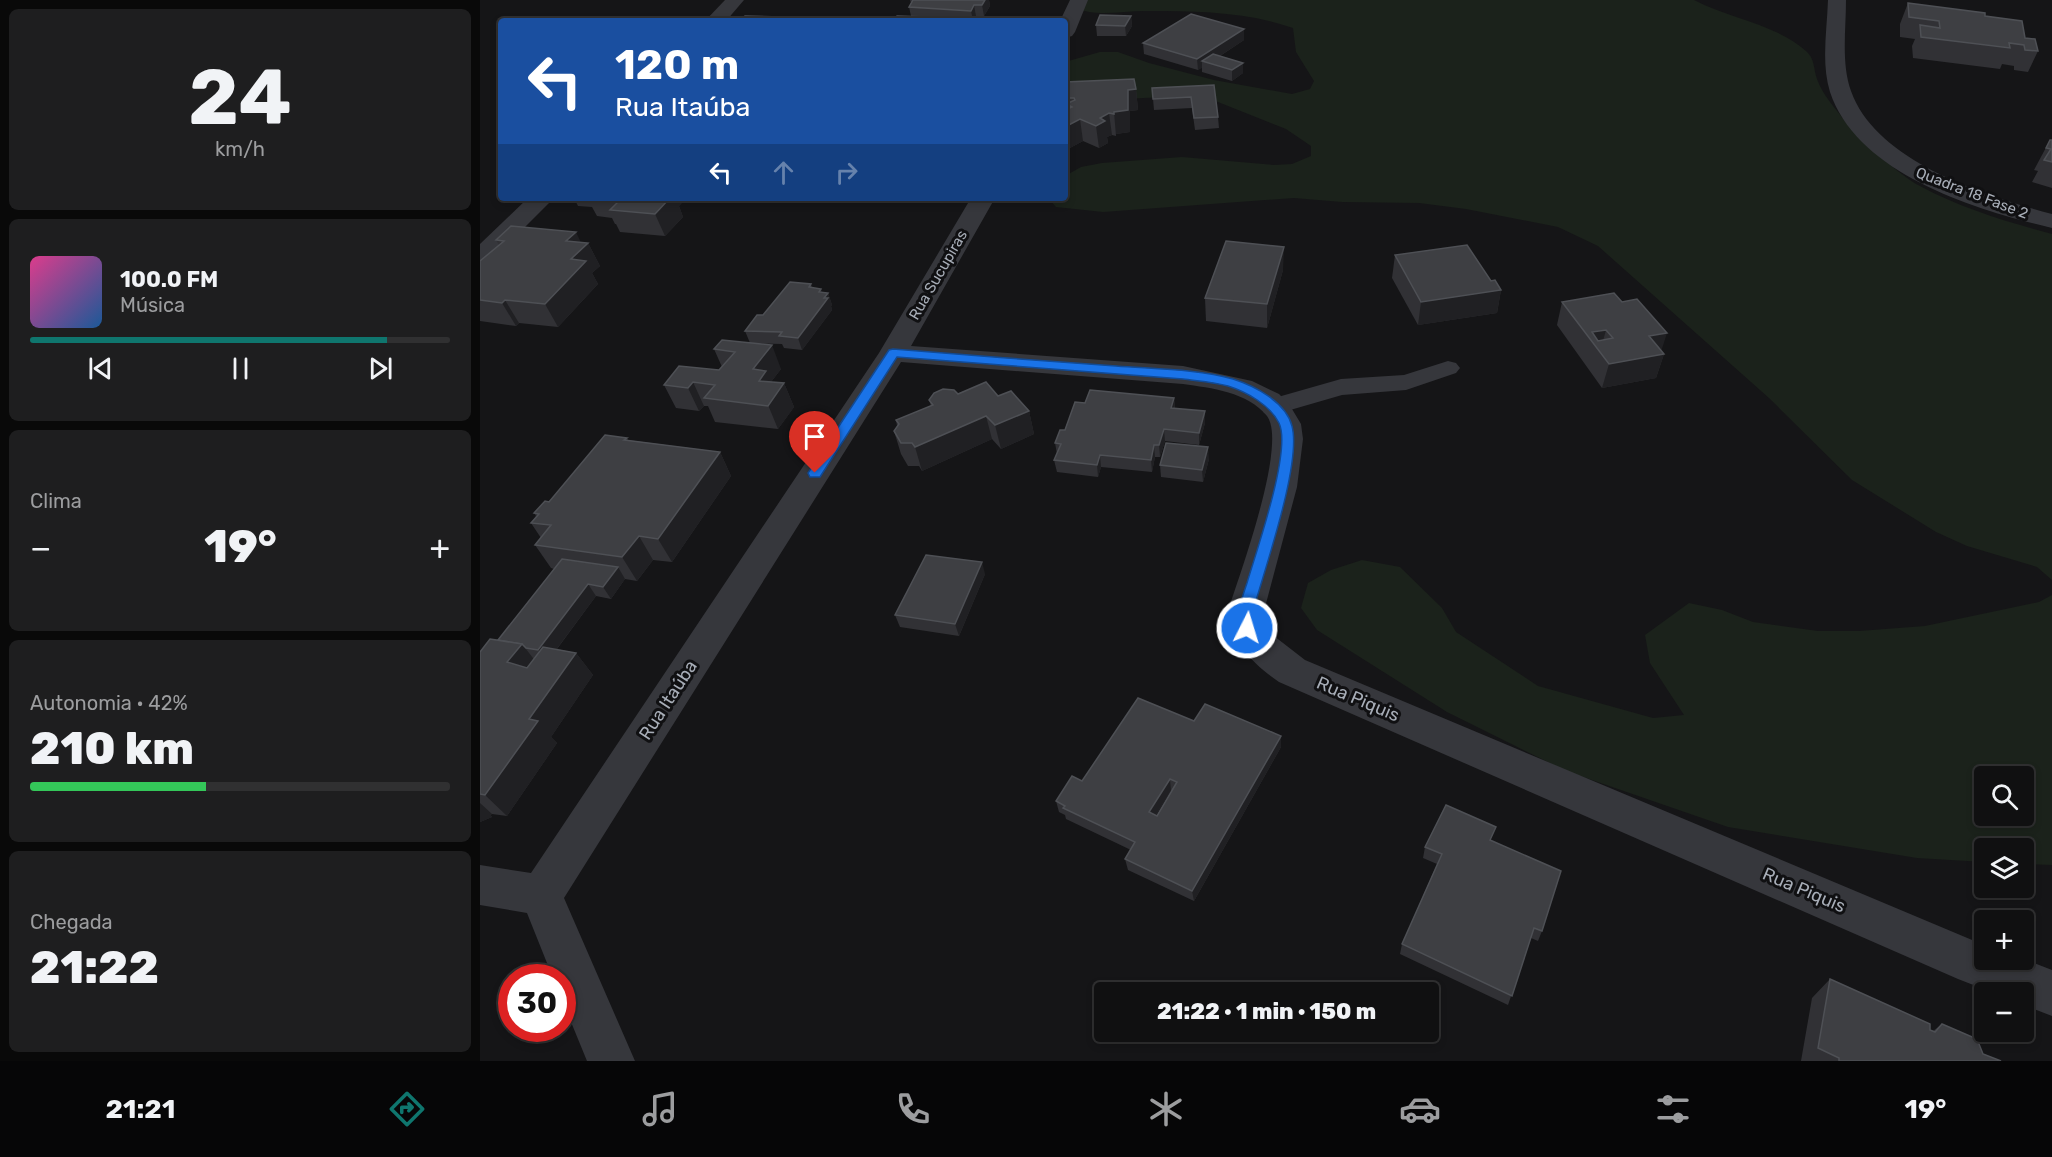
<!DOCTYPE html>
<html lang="pt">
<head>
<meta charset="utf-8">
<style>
	:root { --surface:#101011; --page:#1e1e1f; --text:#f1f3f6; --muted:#9c9d9f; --line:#303031; --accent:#0f766e }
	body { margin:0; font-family:Rubik,sans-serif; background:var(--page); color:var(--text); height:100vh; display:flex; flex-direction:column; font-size:22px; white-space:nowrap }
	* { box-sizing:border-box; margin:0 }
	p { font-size:20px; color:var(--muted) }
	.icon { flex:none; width:33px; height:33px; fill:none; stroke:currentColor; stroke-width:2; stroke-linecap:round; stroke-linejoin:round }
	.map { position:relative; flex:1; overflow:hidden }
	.details { display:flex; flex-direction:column; gap:9px; padding:9px; background:#090909; width:480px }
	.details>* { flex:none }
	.top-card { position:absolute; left:18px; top:18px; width:570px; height:183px; border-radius:6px; box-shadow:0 3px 9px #0003,0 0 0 2px var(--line); background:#1a4fa0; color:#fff; overflow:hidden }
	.tools { position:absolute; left:1494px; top:766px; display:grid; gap:12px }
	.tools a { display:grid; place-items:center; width:60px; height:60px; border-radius:6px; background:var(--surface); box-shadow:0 3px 9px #0003,0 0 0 2px var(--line); font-size:30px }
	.speed { position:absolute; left:18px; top:964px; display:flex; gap:12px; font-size:30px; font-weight:700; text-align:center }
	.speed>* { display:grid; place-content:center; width:78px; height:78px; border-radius:50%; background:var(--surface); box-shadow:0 3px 9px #0003,0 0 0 2px var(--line); line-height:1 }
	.speed .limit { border:9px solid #d22; background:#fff; color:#111 }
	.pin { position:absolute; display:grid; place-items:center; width:51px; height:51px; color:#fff; margin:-62px -26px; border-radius:50% 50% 50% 0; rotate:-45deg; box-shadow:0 0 6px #0007 }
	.pin .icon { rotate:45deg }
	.me { position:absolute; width:66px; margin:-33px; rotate:5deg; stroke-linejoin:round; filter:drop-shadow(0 0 4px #0008) }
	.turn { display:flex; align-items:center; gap:21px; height:126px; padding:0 18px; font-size:27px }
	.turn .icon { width:78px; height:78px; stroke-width:2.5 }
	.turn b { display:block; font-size:42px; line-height:51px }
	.lanes { display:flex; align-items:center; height:57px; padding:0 18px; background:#0003; justify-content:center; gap:30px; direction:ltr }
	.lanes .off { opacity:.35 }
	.big { font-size:45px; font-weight:800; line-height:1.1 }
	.details .card { flex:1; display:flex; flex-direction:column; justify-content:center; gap:9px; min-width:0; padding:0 21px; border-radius:9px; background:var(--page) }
	.details .dial { align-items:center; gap:0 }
	.dial b { font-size:78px; line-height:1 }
	.song { display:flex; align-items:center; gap:18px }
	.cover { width:72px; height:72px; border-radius:9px; background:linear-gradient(135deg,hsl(330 70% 55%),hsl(210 70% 35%)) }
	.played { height:6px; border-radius:3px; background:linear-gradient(90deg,var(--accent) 85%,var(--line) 85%) }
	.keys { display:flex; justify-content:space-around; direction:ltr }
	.heat { display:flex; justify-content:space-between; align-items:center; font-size:33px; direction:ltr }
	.charge { height:9px; border-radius:4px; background:linear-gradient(90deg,#34c759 42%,var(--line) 0) }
	.trip { position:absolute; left:614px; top:982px; width:345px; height:60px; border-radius:6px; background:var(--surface); box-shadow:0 3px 9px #0003,0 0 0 2px var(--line); font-weight:800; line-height:60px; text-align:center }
	.menu { display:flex; height:96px; justify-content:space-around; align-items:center; background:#060607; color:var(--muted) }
	.menu .icon { width:42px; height:42px }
	.menu .current { color:var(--accent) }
	.menu b { font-size:27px; color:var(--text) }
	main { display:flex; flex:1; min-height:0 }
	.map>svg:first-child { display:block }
	.green { fill:#1b221b; fill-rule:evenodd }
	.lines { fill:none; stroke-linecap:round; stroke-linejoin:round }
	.lane { fill:#36373c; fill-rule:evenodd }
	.street { fill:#36373c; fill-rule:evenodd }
	.wall { fill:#313135; fill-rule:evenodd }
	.shaded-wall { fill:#202023 }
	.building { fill:#3e3f43; stroke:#4e5055; stroke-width:1.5; fill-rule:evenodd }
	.route { fill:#1a73e8; stroke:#114b97; stroke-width:1.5 }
	.labels { text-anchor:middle; stroke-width:6; stroke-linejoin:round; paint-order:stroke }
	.far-street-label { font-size:15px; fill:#a7adb7; stroke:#101012 }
	.street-label { font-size:18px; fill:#a7adb7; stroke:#101012 }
</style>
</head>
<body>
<main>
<section class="details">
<div class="card dial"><b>24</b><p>km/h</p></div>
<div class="card">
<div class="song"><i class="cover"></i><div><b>100.0 FM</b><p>Música</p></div></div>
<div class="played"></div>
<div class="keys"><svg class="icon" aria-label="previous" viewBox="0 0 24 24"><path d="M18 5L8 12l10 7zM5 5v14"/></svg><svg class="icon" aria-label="pause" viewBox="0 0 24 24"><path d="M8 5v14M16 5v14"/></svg><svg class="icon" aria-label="next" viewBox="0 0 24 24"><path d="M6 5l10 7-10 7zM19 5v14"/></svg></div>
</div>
<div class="card"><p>Clima</p>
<div class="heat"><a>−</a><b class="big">19°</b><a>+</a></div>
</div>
<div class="card"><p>Autonomia · 42%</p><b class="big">210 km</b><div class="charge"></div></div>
<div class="card"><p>Chegada</p><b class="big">21:22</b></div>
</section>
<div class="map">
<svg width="1572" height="1061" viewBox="0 0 1572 1061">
	<rect width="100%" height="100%" fill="#151517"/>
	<g class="green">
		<path d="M597,0H1214C1248,18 1298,25 1326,51C1335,59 1333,67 1337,79C1342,94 1355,108 1365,121C1378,137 1421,177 1440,186C1481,208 1527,222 1572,234V580L1557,567L1487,546L1456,532L1372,480L1289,398L1118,246L1078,227L986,209L939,203L862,202L814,198L623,212L576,207L568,198H585V176L601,167L622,163L702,157L794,165L812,164L831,156V146L806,129L728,98L709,96L641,99L585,89V62L620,52H638L669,63L734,80L812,94L830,89L834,81L816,52L813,28C768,12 717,11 669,11C645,10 618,18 596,8Z"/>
		<path d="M882,560L920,567L962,608L976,632L1058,686L1173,718L1204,715L1170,663L1165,635L1209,603L1242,610L1273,622L1338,631H1379L1445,626L1559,602L1572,595V865L1544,864V849H1504V862L1437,858L1248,827L1086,771L967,712L837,630L821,608L828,583L851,570ZM1504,777H1544V816H1504Z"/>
	</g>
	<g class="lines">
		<polygon class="lane" points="968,361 976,363 980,368 976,373 926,390 862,395 793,415 784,413 781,407 784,401 861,379 924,375"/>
		<g class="street">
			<polygon points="245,0 264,0 246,21 225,21"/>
			<polygon points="590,0 608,0 595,32 592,36 585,38 585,21 580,21"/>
			<path d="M1348,0H1366C1366,30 1361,63 1371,91C1396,162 1506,196 1572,214V228C1496,210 1377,174 1350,92C1341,63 1347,30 1348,0Z"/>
			<polygon points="48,198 74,198 9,263 0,266 0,244"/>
			<path d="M491,198H515L431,346L703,366L772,381L799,394L809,404L821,424L823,439L817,487L784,611L788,629L794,636L825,660L1504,945V960L1544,959L1572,970V1016L1544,1005V993H1514L1478,979L799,682C773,664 753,644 748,611C759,576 808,444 787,416C768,392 731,388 703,384L421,362L84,898L155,1061H107L82,1000V978H73L47,913L0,905V865L51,873L399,353Z"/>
		</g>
	</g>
	<g class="wall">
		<polygon points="430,0 509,0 510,6 504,16 496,16 493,21 475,20 431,16 429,7 431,3"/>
		<polygon points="1428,3 1505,16 1545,38 1558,51 1548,72 1534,70 1534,66 1522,64 1520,69 1433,58 1432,46 1435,39 1420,37 1420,24"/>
		<polygon points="651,16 652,26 646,36 617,36 616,25"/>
		<polygon points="764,29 764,40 740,56 763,63 763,73 752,81 722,72 722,67 718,70 664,54 663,43"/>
		<polygon points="585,82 656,89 658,110 650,111 650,132 636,134 636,136 632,135 627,137 628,143 619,148 603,141 588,149 585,147"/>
		<polygon points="734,85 738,117 739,128 715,130 712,108 674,110 672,88"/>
		<polygon points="1570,140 1572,140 1572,188 1552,182 1558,171 1554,170"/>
		<polygon points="94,198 204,198 205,199 199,206 203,217 185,236 140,232 136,224 135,224 132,218 117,216 112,207 98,206"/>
		<polygon points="16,240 108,243 120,266 112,273 118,284 78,327 39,323 36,326 0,321 0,261 19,245"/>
		<polygon points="915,255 1021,290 1017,313 938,325 912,278"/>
		<polygon points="803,270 787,328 726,321 725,298"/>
		<polygon points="331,284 332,288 342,292 348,293 352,305 351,306 352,310 322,350 304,348 302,344 270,343 265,331 283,315"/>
		<polygon points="1082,302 1181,351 1184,354 1176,378 1122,388 1077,325"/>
		<polygon points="242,340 301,369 291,382 304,383 314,407 298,429 235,422 228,406 224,406 219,411 196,408 184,385 239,370 242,367 234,349"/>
		<polygon points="478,394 518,396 549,411 554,434 521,449 512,439 442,471 439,466 428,466 421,454 414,431 417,426 416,420 451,406 449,400"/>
		<polygon points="694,398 695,408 725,423 719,445 685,441 680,457 675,457 672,472 621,467 618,477 577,472 574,460 577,454 575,443 605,403"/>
		<polygon points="147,438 148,440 240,452 251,476 192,562 173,560 157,581 145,579 131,599 116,596 77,649 96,653 113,675 71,737 77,743 27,816 12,814 10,815 12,817 0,822 0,652 18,640 74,569 71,568 55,545 61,538 51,523 56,516 54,513"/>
		<polygon points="729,459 723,482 681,477 680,465"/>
		<polygon points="505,574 479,636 420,627 415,615"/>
		<path d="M714,721L801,747L714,901L648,870L645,859L651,850L586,819L585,815L579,812L576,801L602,781ZM691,790L692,791L677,816L676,815Z"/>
		<polygon points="1012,841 1062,931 1058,941 1051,938 1028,1005 920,954 922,944 957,864 943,858 945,847"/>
		<polygon points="1350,979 1450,1030 1453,1031 1462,1024 1503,1054 1521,1061 1321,1061 1332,998"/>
	</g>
	<g class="shaded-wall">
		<polygon points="505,0 509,0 510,6 504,16 502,5"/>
		<polygon points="494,5 496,16 493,21 491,11"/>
		<polygon points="651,16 652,26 646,36 645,26"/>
		<polygon points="764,29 764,40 729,63 722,61 722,68 718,70 717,59"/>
		<polygon points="763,63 763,73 752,81 752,70"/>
		<polygon points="656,89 658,110 650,111 650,132 636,134 636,136 634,112 648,90"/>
		<polygon points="629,113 632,135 627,137 628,143 619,148 616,126 620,118"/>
		<polygon points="600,119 603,141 588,149 585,127"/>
		<polygon points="182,198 204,198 205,199 199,206 203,217 185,236 175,214"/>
		<polygon points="96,232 103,247 108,243 120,266 112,273 118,284 78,327 65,304 91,259 86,241"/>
		<polygon points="804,247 803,270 787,328 787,304"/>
		<polygon points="341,289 344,297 348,293 352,305 351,306 352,310 322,350 318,338"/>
		<polygon points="1021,290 1017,313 938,325 941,302"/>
		<polygon points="25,300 39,323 36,326 22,303"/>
		<polygon points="1126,330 1120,352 1112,332"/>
		<polygon points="1187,333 1180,355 1184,354 1176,378 1122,388 1129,364 1169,336"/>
		<polygon points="292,345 301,369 291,382 304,383 314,407 298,429 273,369"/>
		<polygon points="213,382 224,406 219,411 208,388"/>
		<polygon points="694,398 695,411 691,408"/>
		<polygon points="549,411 554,434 521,449 515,425"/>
		<polygon points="725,411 725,423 719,445 719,433"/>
		<polygon points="506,416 512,439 442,471 435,447"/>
		<polygon points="684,429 685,441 680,457 679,445"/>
		<polygon points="674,445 675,457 672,472 671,460"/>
		<polygon points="728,447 729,459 723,482 722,470"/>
		<polygon points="240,452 251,476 192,562 178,539"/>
		<polygon points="620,455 621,467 618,477 617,465"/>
		<polygon points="159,536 173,560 157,581 142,557"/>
		<polygon points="502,562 505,574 479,636 475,624"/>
		<polygon points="138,567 145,579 131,599 123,587"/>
		<polygon points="108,584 116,596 67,662 58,650"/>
		<polygon points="42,644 60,667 46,685 27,662"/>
		<polygon points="96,653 113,675 71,737 77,743 27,816 5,795 49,719"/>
		<polygon points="801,736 801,747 714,901 712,891"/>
		<polygon points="690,779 691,790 671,823 669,812"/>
		<polygon points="0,803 12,814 10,815 12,817 0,822"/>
	</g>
	<g class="building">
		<polygon points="433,0 505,0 502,5 494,5 491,11 429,7"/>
		<polygon points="1428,3 1505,13 1505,16 1542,21 1545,38 1555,39 1558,51 1545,50 1544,45 1529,43 1530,48 1441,37 1440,25 1460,28 1459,21 1429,17"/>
		<polygon points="711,14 764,29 717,59 663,43"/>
		<polygon points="620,15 651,16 645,26 616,25"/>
		<polygon points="265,16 302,17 306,21 260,21"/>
		<polygon points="417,16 474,18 472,21 414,21"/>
		<polygon points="733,54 763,63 752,70 722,61"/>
		<polygon points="654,79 656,89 648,90 648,110 634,112 634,114 629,113 620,118 625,121 616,126 600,119 585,127 585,110 592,107 586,104 595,100 594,98 585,98 585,82"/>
		<polygon points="734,85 738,117 714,118 711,97 673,99 672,88"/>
		<polygon points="1570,140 1572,140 1572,162 1564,160 1571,149 1566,148"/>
		<polygon points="127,198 190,198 175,214 130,210 138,202 124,201"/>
		<polygon points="31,226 96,232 86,241 108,243 91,259 106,261 65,304 25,300 22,303 0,300 0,261 24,241 16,240"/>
		<polygon points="746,241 804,247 787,304 725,298"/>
		<polygon points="987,245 1011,281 1015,280 1021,290 941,302 915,255"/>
		<polygon points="310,282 331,284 329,287 341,289 339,292 348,293 344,298 348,298 318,338 299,336 302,332 265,331 277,315 283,315"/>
		<path d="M1134,293L1142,302L1157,299L1187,333L1169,336L1184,354L1129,364L1082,302ZM1126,330L1133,338L1118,341L1112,332Z"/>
		<polygon points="242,340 292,345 273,369 286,371 279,381 304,383 288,406 224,398 235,385 213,382 208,388 184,385 199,366 239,370 255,352 234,349"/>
		<polygon points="506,382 518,396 531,391 549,411 515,425 506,416 435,447 432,443 421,443 414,431 419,424 416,420 453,405 449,400 454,393 463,389 474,390 478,394"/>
		<polygon points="610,390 694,398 691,408 725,411 719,433 684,429 679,445 674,445 671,460 620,455 617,465 574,460 581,444 575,443 580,430 585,430 595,402 605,403"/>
		<polygon points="125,435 147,438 144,440 240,452 178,539 159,536 142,557 55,545 71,525 51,523 59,514 54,513 65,501 69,502"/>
		<polygon points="686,443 728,447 722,470 680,465"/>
		<polygon points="446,555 502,562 475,624 415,615"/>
		<polygon points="82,559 138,567 123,587 108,584 58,650 46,648 42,644 18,640"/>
		<polygon points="10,639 42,644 27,662 47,668 63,647 96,653 49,719 58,721 5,795 0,794 0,652"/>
		<path d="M658,698L714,721L725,704L801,736L712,891L645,859L655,842L583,808L585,806L576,801L592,776L602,781ZM690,779L697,782L677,816L669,812Z"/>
		<polygon points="966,805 1016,827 1010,840 1081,871 1062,931 1054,928 1032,996 922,944 962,854 945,847"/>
		<polygon points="1350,979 1450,1024 1450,1030 1455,1032 1462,1024 1497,1039 1503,1054 1521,1061 1359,1061 1359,1058 1338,1048"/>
	</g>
	<path class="route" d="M413,349C487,355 562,361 636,366C673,369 718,369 753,379C775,386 806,402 812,426C822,463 784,571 773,611L774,628L772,632H761C754,617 762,598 767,583C776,552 812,450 799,423C790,405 767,392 748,386C734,382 718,381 703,379L417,357L340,477H330L328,473L330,470L409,350Z"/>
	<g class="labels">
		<g class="far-street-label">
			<text transform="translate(1492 193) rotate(21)" y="5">Quadra 18 Fase 2</text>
			<text transform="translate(458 275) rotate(-60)" y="5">Rua Sucupiras</text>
		</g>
		<g class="street-label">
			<text transform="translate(878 699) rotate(23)" y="6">Rua Piquis</text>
			<text transform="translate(188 700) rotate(-57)" y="6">Rua Itaúba</text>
			<text transform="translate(1324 890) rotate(23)" y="6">Rua Piquis</text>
		</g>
	</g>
</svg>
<div class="tools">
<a><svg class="icon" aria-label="search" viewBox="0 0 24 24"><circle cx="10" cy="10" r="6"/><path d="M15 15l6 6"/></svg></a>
<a><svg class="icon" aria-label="layers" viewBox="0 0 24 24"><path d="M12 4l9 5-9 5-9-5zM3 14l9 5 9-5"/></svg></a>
<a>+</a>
<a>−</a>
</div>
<div class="speed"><div class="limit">30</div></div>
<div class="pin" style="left:335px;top:473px;background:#d93025"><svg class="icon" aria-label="arrive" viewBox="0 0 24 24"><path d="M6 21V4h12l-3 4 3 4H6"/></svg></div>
<svg class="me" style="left:767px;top:628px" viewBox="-20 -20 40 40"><circle r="17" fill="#1a73e8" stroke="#fff" stroke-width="3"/><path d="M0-11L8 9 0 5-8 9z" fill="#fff"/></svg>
<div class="trip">21:22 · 1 min · 150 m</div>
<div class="top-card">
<div class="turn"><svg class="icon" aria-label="left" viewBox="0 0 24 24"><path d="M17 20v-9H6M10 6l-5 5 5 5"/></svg><div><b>120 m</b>Rua Itaúba</div></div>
<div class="lanes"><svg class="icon" aria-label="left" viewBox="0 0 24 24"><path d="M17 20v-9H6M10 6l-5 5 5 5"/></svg><svg class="icon off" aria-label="ahead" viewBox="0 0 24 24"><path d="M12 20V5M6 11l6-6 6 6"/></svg><svg class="icon off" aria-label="right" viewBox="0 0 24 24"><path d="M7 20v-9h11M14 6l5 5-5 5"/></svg></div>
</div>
</div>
</main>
<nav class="menu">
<b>21:21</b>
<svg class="icon current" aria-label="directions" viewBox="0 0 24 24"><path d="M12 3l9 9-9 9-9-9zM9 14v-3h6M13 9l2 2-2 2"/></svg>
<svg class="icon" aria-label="music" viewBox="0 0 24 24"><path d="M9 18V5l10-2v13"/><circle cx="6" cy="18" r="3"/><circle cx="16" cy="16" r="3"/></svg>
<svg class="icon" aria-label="phone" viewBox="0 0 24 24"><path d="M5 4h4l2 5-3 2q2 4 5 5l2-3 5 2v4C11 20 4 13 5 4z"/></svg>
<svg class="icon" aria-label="climate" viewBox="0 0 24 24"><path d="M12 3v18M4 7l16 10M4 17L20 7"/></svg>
<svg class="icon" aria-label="car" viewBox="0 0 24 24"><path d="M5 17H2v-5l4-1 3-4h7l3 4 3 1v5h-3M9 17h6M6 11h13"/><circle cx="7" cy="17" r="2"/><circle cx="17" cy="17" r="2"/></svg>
<svg class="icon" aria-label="filters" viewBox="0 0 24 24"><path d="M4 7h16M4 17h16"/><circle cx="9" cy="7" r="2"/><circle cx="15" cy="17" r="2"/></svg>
<b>19°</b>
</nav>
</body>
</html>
